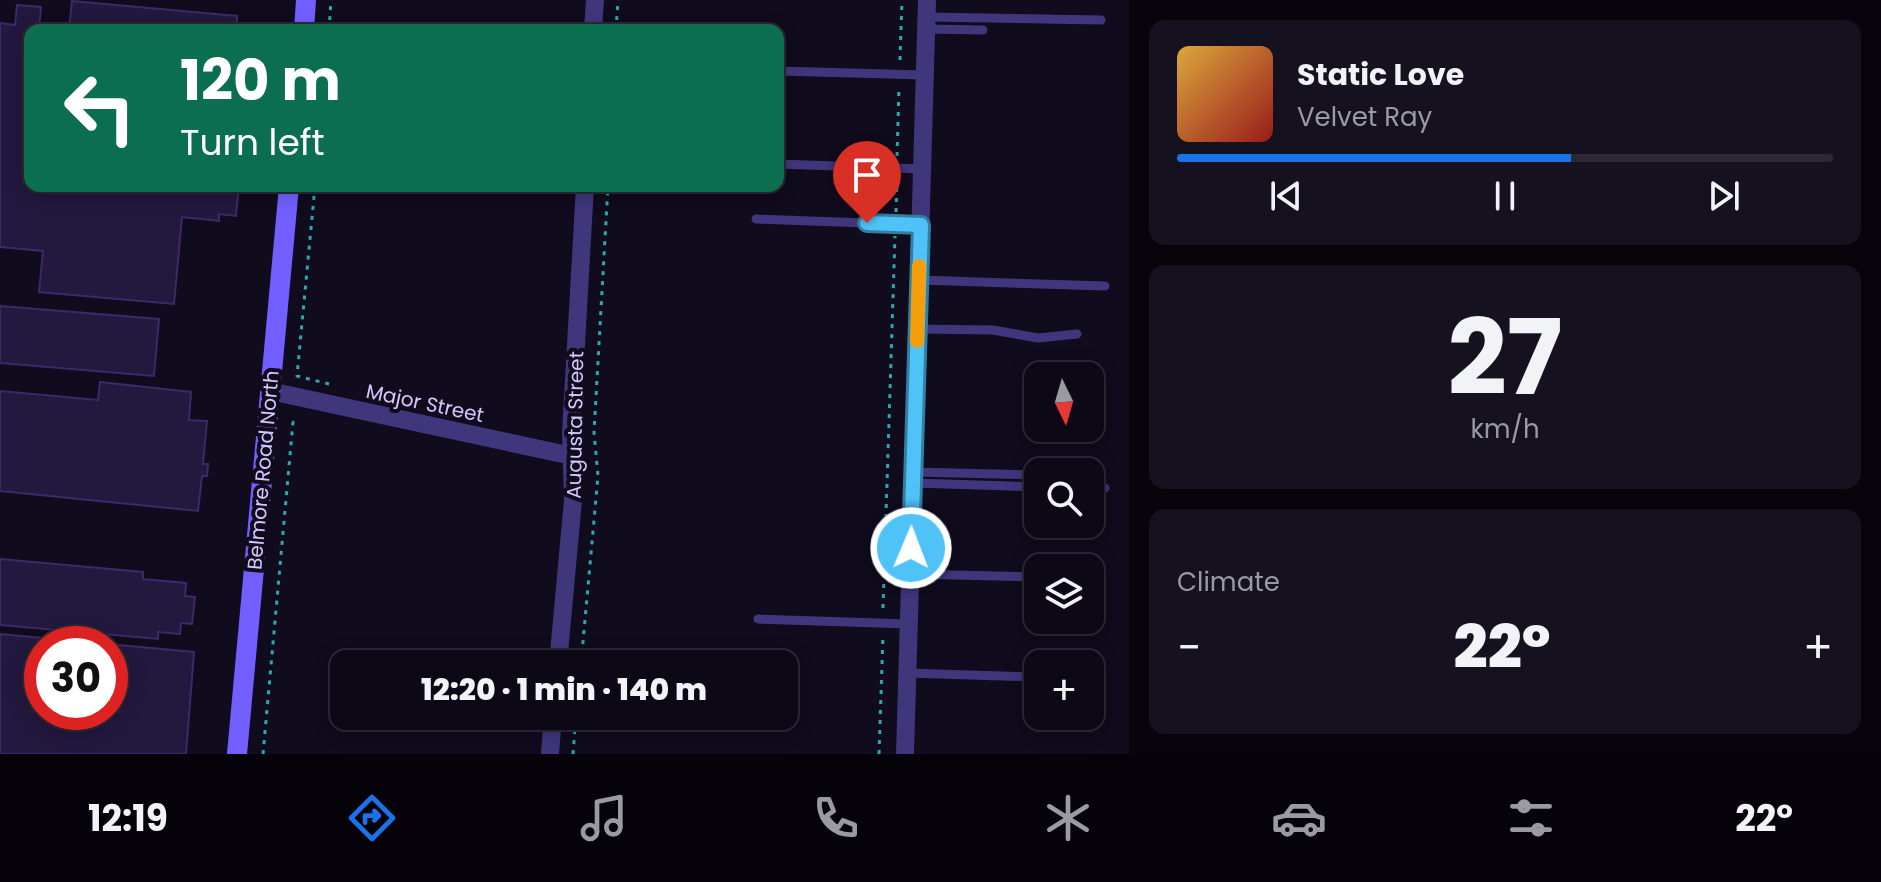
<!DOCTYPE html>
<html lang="en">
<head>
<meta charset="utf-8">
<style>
	:root { --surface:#0c0816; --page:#15111f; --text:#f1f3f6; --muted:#9a9aa1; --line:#2c2935; --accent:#1a73e8 }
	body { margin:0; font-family:Poppins,sans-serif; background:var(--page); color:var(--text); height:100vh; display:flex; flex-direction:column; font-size:30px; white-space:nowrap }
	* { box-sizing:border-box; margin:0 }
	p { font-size:26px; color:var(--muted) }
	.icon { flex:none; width:44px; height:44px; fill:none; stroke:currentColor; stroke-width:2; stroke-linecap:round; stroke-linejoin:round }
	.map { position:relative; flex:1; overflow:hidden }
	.sheet { display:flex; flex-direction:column; gap:20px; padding:20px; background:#07040c; width:752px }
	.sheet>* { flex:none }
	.top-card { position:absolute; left:24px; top:24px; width:760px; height:168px; border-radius:16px; box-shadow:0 4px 20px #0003,0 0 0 2px var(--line); background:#0b6e4f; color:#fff; overflow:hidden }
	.needle { width:52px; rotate:175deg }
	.buttons { position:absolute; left:1024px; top:362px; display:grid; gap:16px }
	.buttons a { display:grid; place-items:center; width:80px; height:80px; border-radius:16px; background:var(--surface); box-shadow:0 4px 20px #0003,0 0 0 2px var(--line); font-size:40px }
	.speed { position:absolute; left:24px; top:626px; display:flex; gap:16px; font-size:40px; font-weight:700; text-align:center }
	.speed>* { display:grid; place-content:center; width:104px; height:104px; border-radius:50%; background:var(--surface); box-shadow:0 4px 20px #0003,0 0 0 2px var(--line); line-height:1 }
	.speed .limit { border:12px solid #d22; background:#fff; color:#111 }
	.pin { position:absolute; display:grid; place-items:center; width:68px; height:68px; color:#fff; margin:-82px -34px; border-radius:50% 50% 50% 0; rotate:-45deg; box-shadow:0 0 8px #0007 }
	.pin .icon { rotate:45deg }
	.me { position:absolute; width:88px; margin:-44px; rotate:1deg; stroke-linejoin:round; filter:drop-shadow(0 0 6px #0008) }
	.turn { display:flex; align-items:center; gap:28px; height:168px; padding:0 24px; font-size:36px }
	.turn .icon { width:104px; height:104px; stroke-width:2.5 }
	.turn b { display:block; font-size:56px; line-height:68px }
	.big { font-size:60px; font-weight:800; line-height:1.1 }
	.sheet .widget { flex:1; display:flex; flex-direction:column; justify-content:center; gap:12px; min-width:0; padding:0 28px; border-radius:16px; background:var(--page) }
	.sheet .dial { align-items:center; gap:0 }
	.dial b { font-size:104px; line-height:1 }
	.song { display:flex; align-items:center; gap:24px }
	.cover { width:96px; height:96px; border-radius:12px; background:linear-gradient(135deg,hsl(40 70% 55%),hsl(0 70% 35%)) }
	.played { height:8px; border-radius:4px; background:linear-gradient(90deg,var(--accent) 60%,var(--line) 60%) }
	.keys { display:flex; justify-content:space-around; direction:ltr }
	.heat { display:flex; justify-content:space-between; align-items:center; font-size:44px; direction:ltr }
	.trip { position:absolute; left:330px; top:650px; width:468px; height:80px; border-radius:16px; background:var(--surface); box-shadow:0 4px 20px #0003,0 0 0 2px var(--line); font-weight:800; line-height:80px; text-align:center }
	.dock { display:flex; height:128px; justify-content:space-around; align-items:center; background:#050309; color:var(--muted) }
	.dock .icon { width:56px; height:56px }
	.dock .current { color:var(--accent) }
	.dock b { font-size:36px; color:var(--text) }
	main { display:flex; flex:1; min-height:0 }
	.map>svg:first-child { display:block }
	.building { fill:#23183e; stroke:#3d296a; stroke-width:2; fill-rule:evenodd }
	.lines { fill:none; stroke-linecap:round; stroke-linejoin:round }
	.path { stroke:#2ca9ae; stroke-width:3; stroke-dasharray:4 6; stroke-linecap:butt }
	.lane { stroke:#40367c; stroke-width:9 }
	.street { stroke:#40367c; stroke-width:18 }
	.secondary { stroke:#735fff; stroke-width:20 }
	.route-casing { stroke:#337fa1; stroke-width:20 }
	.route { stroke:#4fc3f7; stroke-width:14 }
	.slow { stroke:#f59e0b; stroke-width:14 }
	.labels { text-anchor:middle; stroke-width:8; stroke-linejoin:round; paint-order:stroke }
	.street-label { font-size:20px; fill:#d4c8ff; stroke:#100b1d }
</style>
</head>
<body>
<main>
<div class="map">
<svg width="1129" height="754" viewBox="0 0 1129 754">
	<rect width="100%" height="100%" fill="#100b1d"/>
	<g class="building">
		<polygon points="72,1 237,16 237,24 254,25 253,30 69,30"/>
		<polygon points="17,5 41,7 39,28 64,30 30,30 30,186 239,186 236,216 219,214 219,221 182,217 174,304 39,292 43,251 0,247 0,23 15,25"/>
		<polygon points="0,306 159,319 154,376 0,363"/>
		<polygon points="100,382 191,392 189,420 207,421 203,464 208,464 207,476 202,476 198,511 0,491 0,391 98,400"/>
		<polygon points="0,559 143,572 143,579 186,583 185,596 195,597 192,624 181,623 180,634 158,632 158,639 0,625"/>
		<path d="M0,634L194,652L186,754H0ZM42,644H110V712H42Z"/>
	</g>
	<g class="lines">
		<g class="path">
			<polyline points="329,30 331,0"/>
			<polyline points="616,30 618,0"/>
			<polyline points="900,60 902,0"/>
			<polyline points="897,156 899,88"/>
			<polyline points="315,186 297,376 329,384"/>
			<polyline points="896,212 897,180"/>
			<polyline points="883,608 895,236"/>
			<polyline points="581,664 598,476 594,432 608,186"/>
			<polyline points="263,754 293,422 288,420"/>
			<polyline points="573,754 576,716"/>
			<polyline points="879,754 883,635"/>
		</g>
		<g class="lane">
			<polyline points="926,17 1101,20"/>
			<polyline points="927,29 983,30"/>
			<polyline points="778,71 925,75"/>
			<polyline points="778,164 922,169"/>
			<polyline points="756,219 921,225"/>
			<polyline points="919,280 1105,286"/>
			<polyline points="918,329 993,330 1038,338 1077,334"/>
			<polyline points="913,472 1038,475"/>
			<polyline points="913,483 1038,487"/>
			<polyline points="1090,488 1105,488"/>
			<polyline points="911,574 1038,577"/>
			<polyline points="758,619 909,624"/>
			<polyline points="908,673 1038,677"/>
		</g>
		<g class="street">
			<polyline points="593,30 595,0"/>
			<polyline points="270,391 572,456"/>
			<polyline points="558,664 573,500 571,433 585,186"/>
			<polyline points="550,754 553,716"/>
			<polyline points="905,754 927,0"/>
		</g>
		<g class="secondary">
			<polyline points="304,30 306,0"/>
			<polyline points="237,754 289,186"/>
		</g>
	</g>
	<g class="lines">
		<g class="route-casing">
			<polyline id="route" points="867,223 921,225 911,548"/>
		</g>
		<use href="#route" class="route"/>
		<polyline class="slow" points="917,341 919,266"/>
	</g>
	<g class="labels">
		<g class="street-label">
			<text transform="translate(425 403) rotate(12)" y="7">Major Street</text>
			<text transform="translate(575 425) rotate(-89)" y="7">Augusta Street</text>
			<text transform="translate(263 470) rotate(-85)" y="7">Belmore Road North</text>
		</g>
	</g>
</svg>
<div class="buttons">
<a><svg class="needle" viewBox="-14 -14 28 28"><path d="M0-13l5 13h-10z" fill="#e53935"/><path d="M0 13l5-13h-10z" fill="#9a9aa1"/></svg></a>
<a><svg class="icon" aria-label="search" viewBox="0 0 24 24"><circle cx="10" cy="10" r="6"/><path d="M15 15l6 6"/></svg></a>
<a><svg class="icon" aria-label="layers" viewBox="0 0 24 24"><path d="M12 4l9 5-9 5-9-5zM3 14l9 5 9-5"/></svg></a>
<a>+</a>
</div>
<div class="speed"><div class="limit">30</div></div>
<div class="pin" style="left:867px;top:223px;background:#d93025"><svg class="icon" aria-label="arrive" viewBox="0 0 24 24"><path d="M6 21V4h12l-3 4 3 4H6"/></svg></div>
<svg class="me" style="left:911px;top:548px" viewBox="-20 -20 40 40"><circle r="17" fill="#4fc3f7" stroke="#fff" stroke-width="3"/><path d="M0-11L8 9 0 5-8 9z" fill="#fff"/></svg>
<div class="trip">12:20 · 1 min · 140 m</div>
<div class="top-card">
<div class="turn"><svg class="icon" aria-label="left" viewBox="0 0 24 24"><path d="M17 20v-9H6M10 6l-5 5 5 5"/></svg><div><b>120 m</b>Turn left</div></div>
</div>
</div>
<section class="sheet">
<div class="widget">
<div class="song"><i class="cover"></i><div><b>Static Love</b><p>Velvet Ray</p></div></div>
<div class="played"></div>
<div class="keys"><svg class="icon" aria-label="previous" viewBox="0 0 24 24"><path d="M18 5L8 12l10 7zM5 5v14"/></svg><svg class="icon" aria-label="pause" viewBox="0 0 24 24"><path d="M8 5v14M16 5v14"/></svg><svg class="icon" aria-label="next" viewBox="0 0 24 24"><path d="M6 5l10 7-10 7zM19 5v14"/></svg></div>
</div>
<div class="widget dial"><b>27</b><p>km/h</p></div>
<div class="widget"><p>Climate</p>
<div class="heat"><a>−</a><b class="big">22°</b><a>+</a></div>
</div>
</section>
</main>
<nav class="dock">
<b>12:19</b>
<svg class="icon current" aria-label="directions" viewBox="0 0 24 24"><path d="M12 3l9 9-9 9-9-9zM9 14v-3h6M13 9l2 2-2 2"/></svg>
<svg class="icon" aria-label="music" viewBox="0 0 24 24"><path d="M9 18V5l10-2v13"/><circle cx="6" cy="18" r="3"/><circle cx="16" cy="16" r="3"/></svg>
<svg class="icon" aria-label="phone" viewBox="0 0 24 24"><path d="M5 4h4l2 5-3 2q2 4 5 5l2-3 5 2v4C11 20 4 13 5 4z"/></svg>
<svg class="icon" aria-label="climate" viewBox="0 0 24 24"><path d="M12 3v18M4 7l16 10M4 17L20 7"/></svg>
<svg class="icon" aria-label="car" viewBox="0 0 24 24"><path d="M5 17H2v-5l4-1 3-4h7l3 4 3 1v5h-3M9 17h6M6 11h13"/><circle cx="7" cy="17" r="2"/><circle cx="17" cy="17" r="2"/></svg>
<svg class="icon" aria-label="filters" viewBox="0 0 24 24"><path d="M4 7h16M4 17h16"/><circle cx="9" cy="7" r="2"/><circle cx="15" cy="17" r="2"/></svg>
<b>22°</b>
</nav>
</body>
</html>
